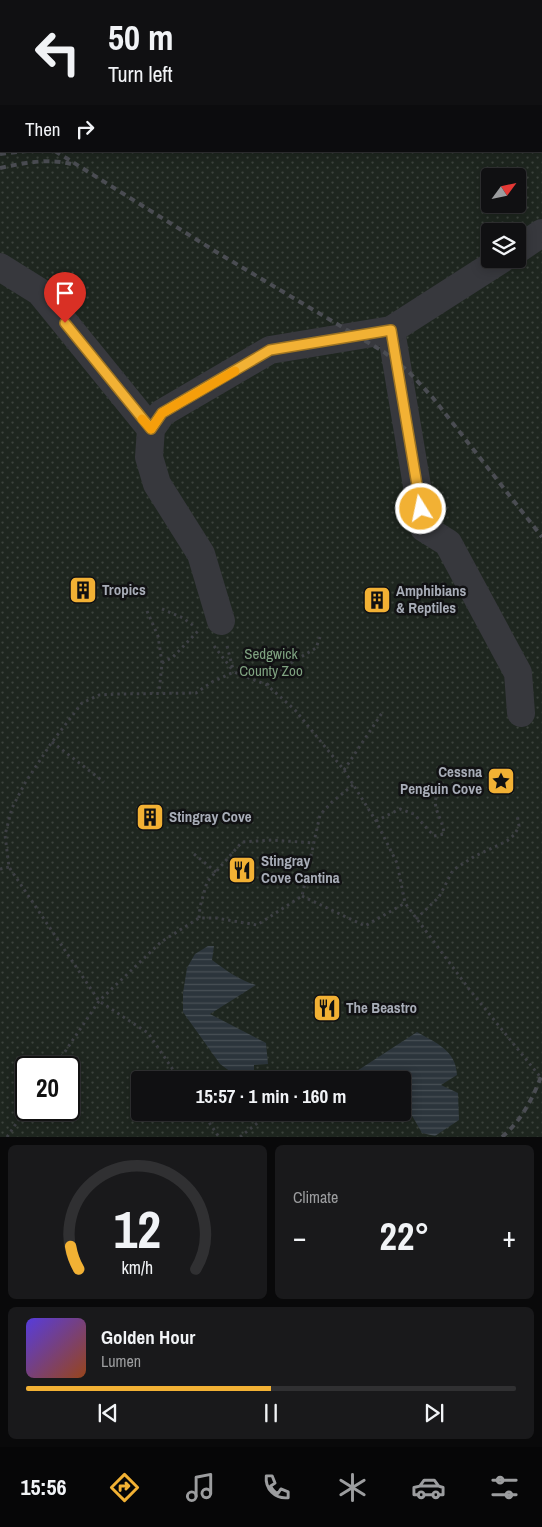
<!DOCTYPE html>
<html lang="en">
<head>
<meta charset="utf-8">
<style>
	:root { --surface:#101012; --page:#19191b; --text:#f1f3f6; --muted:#9c9d9f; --line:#303032; --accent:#f2b134 }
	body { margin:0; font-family:"Archivo Narrow",sans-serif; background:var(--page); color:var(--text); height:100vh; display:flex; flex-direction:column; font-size:19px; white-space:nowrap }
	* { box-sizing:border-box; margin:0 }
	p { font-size:16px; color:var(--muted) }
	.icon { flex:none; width:28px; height:28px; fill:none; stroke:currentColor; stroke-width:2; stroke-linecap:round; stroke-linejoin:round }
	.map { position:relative; height:1137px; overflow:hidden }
	.side { display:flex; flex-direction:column; gap:8px; padding:8px; background:#09090a; flex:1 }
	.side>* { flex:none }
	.guide { position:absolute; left:0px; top:0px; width:542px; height:152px; box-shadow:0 2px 12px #0003,0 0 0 1px var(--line); background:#101012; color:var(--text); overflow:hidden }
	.needle { width:32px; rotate:57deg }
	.tools { position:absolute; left:481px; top:168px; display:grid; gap:10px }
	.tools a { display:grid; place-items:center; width:45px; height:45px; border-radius:5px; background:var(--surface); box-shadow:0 2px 12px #0003,0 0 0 1px var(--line); font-size:25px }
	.speed { position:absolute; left:15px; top:1056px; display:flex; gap:10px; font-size:25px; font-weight:700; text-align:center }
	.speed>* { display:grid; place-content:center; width:65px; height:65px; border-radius:50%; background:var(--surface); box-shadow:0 2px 12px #0003,0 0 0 1px var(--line); line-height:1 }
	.speed .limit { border:2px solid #111; border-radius:8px; background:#fff; color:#111 }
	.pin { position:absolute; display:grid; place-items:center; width:42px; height:42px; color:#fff; margin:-51px -21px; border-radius:50% 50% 50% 0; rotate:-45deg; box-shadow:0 0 5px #0007 }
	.pin .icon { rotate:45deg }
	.me { position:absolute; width:55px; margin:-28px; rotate:350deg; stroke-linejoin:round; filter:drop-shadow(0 0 4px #0008) }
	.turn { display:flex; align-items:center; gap:18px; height:105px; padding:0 25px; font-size:22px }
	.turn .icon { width:65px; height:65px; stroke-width:2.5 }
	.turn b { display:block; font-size:35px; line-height:42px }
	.then { display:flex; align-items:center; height:48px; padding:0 25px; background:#0003; gap:10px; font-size:19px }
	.big { font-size:38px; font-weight:700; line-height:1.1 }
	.side .card { flex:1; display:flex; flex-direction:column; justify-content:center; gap:8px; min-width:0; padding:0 18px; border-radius:8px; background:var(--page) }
	.side .dial { align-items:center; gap:0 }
	.dial svg { height:130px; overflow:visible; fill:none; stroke:var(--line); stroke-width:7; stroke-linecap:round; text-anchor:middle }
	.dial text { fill:var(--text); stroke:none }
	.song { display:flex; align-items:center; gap:15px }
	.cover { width:60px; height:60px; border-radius:8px; background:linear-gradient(135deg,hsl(250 70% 55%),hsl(20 70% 35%)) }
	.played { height:5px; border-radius:2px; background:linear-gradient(90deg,var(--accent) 50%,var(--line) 50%) }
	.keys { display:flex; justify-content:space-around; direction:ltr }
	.heat { display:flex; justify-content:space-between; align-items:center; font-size:28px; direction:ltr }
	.side .tiles { flex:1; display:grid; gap:8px; grid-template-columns:1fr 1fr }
	.card:last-child { grid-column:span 2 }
	.trip { position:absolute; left:131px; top:1071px; width:280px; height:50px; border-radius:5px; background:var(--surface); box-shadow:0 2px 12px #0003,0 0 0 1px var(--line); font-weight:700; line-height:50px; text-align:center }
	.tabs { display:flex; height:80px; justify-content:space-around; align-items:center; background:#060607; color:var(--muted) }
	.tabs .icon { width:35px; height:35px }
	.tabs .selected { color:var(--accent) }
	.tabs b { font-size:22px; color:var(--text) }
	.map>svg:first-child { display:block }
	.park { fill:url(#park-dots); fill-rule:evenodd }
	.water { fill:url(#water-rules) }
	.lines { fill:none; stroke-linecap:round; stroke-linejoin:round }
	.path { stroke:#3d3f44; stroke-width:3; stroke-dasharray:2.5 4; stroke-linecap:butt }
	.minor { stroke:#37383d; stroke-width:28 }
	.rail { stroke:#4a4c52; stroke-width:4; stroke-dasharray:6 5; stroke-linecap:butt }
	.route-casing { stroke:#9d7322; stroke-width:12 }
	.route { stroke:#f2b134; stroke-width:9 }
	.slow { stroke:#f59e0b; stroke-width:9 }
	.labels { text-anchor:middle; stroke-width:5; stroke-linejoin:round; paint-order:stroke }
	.poi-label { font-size:15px; font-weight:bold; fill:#a8adb8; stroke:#111113; text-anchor:start }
	.park-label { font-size:15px; fill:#7fa381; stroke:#111113 }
</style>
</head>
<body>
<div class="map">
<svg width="542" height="1137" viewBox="0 0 542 1137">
	<defs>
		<pattern id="park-dots" width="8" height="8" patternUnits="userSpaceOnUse" patternTransform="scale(1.25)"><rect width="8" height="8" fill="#1e261f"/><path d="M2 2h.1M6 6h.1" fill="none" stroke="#3c433d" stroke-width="1.8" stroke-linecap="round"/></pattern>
		<pattern id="water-rules" width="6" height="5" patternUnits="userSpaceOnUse" patternTransform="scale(1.25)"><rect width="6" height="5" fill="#2c353c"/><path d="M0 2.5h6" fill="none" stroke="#485056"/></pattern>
	</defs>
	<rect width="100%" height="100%" fill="#161618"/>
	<path class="park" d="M0,0H542V1137H0ZM1,1H541V151H1ZM490,176H518V204H490ZM490,231H518V259H490ZM26,1068H69V1110H26ZM140,1080H402V1112H140Z"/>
	<g class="water">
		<path d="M208,946H214L212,960C227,971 239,980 256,985L210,1014L266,1043L268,1064L254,1065V1078H263V1080H242L220,1064L183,1012V993L187,968L195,954Z"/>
		<path d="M417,1032C436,1043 456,1050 457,1075L441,1085L458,1093L459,1120L435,1136L422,1133L411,1114L396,1113L402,1112V1080H343Z"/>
	</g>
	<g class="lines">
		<g class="path">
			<polyline points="162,609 183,618 194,626"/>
			<polyline points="147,611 158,636 162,663 159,693"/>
			<polyline points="214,646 234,672"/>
			<polyline points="227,646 233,669"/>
			<polyline points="162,663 173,657 198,631"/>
			<polyline points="267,685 284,667 316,648 320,637"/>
			<polyline points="52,742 104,782"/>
			<polyline points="344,770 382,713"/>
			<path d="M376,821L400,809L414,814L434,836L444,834C443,817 429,807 439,791L449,790"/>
			<polyline points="194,854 216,872"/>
			<polyline points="0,869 9,867"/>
			<polyline points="302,896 365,926 405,903"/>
			<polyline points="199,918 200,907 207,882 242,842 272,840 314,843"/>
			<polyline points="416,919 439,897 453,870 475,856 507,841 515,834 519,826 517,814"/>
			<polyline points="54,1068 99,1001 161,942 199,918 216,918 257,925 302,896 320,815 331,803 353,785"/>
			<polyline points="180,1080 148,1033 99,1001 9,867 5,835 12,808 25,783 52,742 82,703 99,695 119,694 196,693 212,682 234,672 267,685 295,710 344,770 376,821 397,863 405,903 469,989 542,1079"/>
			<polyline points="301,1080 305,1074"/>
			<polyline points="202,1112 219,1137"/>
			<polyline points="7,1137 26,1109"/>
			<polyline points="240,1137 271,1112"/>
		</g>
		<g class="minor">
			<polyline points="518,249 542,233"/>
			<polyline points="0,267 40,292 151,429"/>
			<polyline points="391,330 424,528 448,543 518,673 521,713"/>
			<polyline points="221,621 201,554 157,484 149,457 151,429 162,413 270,350 391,330 502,259"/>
		</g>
		<g class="rail">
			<polyline points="0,121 1,122"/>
			<polyline points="55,151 218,253 384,352 408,371 433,398 542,537"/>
			<polyline points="0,154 27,151"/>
			<path d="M0,168C24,163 47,158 71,164"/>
			<path d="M502,1137C522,1120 533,1098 542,1074"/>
		</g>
	</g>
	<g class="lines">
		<g class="route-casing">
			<polyline id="route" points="65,323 151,429 162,413 270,350 391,330 421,509"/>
		</g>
		<use href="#route" class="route"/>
		<polyline class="slow" points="142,419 151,429 162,413 235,371"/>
	</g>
	<defs>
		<g id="building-square" transform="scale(1.4375)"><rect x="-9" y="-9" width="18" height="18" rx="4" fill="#f2b134" stroke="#111113"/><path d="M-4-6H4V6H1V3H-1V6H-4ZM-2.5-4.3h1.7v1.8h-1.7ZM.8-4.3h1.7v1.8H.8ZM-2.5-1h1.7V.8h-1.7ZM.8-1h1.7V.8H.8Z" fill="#111"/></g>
		<g id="sight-square" transform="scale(1.4375)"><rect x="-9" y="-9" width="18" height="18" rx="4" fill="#f2b134" stroke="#111113"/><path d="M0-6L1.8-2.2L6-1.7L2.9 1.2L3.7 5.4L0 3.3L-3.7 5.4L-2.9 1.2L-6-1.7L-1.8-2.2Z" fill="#111"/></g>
		<g id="restaurant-square" transform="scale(1.4375)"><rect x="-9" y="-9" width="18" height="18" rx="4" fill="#f2b134" stroke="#111113"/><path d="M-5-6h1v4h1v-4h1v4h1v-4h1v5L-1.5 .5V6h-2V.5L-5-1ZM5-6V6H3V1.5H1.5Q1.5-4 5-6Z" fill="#111"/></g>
	</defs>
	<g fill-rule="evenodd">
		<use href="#building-square" x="83" y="590"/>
		<use href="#building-square" x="377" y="600"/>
		<use href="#sight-square" x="501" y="781"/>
		<use href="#building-square" x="150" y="817"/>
		<use href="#restaurant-square" x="242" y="870"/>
		<use href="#restaurant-square" x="327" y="1008"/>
	</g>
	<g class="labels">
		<g class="poi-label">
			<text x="102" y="595">Tropics</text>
			<text x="396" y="596">Amphibians<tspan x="396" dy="17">&amp; Reptiles</tspan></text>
			<text x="482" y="777" text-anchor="end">Cessna<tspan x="482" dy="17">Penguin Cove</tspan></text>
			<text x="169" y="822">Stingray Cove</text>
			<text x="261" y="866">Stingray<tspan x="261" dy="17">Cove Cantina</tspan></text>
			<text x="346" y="1013">The Beastro</text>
		</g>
		<g class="park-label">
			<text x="271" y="659">Sedgwick<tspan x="271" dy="17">County Zoo</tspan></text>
		</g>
	</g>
</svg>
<div class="tools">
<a><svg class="needle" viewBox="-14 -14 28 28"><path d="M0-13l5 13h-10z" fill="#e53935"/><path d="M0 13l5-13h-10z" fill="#9c9d9f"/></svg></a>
<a><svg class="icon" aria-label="layers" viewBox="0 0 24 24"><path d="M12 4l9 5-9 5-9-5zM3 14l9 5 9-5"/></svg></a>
</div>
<div class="speed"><div class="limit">20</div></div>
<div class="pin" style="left:65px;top:323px;background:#d93025"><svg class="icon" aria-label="arrive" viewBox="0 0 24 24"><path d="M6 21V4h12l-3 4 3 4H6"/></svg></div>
<svg class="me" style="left:421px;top:509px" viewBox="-20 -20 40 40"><circle r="17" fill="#f2b134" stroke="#fff" stroke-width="3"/><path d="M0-11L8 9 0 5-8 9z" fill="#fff"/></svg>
<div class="trip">15:57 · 1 min · 160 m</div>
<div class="guide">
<div class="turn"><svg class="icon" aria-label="left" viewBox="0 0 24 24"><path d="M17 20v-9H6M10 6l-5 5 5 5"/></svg><div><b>50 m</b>Turn left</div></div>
<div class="then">Then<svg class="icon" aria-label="right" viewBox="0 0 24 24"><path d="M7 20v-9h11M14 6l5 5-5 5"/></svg></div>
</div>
</div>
<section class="side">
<div class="tiles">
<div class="card dial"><svg viewBox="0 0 100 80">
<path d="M14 69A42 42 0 1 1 86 69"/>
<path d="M14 69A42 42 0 0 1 9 55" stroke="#f2b134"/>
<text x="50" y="56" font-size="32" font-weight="700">12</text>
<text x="50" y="72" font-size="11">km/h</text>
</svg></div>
<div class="card"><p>Climate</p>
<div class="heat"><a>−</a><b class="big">22°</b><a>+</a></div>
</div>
<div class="card">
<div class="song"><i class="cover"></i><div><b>Golden Hour</b><p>Lumen</p></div></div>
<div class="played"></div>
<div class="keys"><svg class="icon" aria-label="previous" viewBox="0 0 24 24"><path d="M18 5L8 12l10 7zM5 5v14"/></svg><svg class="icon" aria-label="pause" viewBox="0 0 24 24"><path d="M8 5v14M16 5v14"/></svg><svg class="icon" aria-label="next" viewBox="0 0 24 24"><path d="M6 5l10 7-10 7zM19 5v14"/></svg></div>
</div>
</div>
</section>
<nav class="tabs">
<b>15:56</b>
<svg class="icon selected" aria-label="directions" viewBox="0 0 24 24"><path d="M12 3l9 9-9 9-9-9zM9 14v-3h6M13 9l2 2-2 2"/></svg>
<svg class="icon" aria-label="music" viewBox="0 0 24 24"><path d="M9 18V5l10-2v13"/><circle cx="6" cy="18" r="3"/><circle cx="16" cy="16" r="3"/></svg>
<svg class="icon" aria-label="phone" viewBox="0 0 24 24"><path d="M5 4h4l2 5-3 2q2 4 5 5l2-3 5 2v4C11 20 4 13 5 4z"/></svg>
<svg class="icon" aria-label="climate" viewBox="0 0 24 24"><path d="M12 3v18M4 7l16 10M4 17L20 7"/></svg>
<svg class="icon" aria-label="car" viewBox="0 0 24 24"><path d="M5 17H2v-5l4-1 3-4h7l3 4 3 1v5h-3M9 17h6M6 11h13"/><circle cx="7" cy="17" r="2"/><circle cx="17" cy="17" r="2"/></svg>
<svg class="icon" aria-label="filters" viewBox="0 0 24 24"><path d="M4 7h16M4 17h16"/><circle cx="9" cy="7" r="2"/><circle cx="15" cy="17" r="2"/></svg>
</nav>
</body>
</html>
